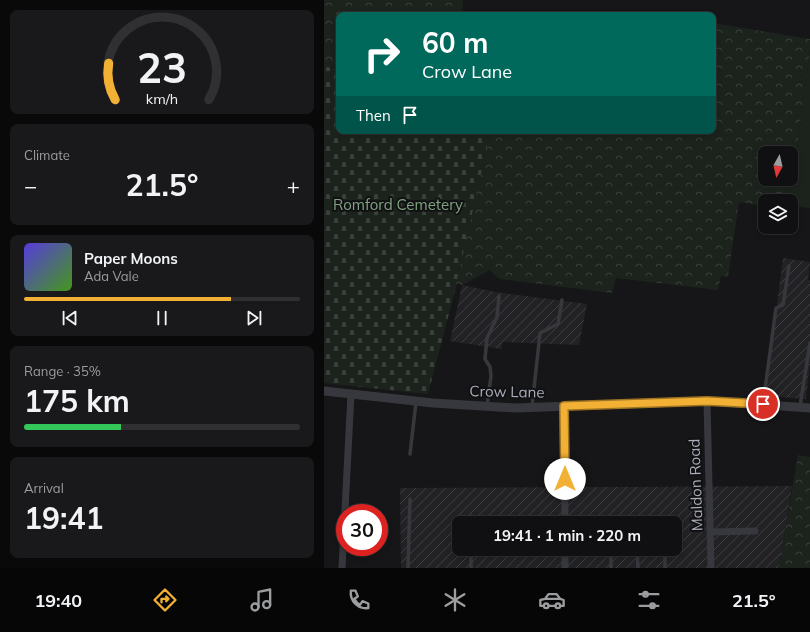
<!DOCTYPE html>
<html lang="en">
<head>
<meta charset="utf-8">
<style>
	:root { --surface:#101012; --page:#19191b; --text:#f1f3f6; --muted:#9c9d9f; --line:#303032; --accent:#f2b134 }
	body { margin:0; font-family:Mulish,sans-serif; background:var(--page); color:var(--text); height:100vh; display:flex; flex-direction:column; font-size:15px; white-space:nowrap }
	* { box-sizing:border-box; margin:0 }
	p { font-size:13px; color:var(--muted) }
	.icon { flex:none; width:22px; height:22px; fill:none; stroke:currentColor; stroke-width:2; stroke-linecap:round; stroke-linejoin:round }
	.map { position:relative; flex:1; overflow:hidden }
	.side { display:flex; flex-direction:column; gap:10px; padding:10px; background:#09090a; width:324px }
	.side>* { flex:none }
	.hud { position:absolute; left:12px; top:12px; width:380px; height:122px; border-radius:8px; box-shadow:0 2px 6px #0003,0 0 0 1px var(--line); background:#00695c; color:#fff; overflow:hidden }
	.needle { width:26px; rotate:188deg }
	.fabs { position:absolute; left:434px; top:146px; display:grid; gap:8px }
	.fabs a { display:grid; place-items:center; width:40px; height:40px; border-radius:8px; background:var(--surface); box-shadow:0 2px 6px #0003,0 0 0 1px var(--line); font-size:20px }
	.speed { position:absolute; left:12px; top:504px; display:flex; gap:8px; font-size:20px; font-weight:700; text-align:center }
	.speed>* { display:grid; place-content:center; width:52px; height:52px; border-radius:50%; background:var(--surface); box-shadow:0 2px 6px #0003,0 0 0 1px var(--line); line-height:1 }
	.speed .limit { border:6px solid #d22; background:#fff; color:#111 }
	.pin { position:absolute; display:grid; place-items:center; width:34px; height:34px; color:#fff; margin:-17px; border:2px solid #fff; border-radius:50%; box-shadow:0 1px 4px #0007 }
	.me { position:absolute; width:44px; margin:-22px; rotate:0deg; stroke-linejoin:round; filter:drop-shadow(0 0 3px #0008) }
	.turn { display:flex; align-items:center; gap:14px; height:84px; padding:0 20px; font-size:18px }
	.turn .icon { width:52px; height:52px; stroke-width:2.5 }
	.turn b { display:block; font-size:28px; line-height:34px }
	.then { display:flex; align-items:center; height:38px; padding:0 20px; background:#0003; gap:8px; font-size:15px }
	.big { font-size:30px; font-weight:700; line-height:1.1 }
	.side .widget { flex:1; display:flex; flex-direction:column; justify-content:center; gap:6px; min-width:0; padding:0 14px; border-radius:8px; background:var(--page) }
	.side .dial { align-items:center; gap:0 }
	.dial svg { height:104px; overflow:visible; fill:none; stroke:var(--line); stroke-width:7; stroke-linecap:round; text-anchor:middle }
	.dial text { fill:var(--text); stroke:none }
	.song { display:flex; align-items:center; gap:12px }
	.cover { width:48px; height:48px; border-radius:6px; background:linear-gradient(135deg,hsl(250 70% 55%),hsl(100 70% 35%)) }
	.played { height:4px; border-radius:2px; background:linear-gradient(90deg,var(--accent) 75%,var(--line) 75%) }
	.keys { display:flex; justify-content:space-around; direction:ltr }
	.heat { display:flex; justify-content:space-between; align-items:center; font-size:22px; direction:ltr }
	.charge { height:6px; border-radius:3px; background:linear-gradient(90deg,#34c759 35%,var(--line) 0) }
	.trip { position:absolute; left:128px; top:516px; width:230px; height:40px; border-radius:8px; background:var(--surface); box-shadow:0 2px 6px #0003,0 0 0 1px var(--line); font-weight:700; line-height:40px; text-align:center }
	.menu { display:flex; height:64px; justify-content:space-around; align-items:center; background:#060607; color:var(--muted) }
	.menu .icon { width:28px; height:28px }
	.menu .current { color:var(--accent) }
	.menu b { font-size:18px; color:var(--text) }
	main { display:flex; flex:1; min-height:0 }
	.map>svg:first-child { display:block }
	.industrial { fill:url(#industrial-furrows); fill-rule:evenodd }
	.grass { fill:#1c231d }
	.cemetery { fill:url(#cemetery-stones) }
	.park { fill:url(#park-crowns); fill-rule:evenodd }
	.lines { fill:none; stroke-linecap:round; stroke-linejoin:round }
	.service { stroke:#37383d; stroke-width:3.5 }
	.minor { stroke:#37383d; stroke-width:7 }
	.tertiary { stroke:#37383d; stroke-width:9 }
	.route-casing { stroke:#9d7322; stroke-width:10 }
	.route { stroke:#f2b134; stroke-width:7 }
	.labels { text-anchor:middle; stroke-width:4; stroke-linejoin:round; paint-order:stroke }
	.park-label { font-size:15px; fill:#7fa381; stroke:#111113 }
	.street-label { font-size:15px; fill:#a8adb8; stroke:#111113 }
</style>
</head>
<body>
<main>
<section class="side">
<div class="widget dial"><svg viewBox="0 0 100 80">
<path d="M14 69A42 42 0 1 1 86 69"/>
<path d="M14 69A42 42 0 0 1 9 41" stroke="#f2b134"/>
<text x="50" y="56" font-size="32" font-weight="700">23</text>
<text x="50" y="72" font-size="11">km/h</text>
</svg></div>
<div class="widget"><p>Climate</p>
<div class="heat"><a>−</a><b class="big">21.5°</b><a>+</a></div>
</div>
<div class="widget">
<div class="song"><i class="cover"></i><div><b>Paper Moons</b><p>Ada Vale</p></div></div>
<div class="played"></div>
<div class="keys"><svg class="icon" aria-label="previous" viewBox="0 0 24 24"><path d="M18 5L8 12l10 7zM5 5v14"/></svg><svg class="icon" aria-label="pause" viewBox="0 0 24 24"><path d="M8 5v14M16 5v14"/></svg><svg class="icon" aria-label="next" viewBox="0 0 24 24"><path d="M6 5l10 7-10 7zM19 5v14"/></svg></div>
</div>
<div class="widget"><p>Range · 35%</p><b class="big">175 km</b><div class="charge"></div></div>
<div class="widget"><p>Arrival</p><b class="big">19:41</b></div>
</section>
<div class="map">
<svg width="486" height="568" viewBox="0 0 486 568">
	<defs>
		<pattern id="industrial-furrows" width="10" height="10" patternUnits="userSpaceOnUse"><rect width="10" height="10" fill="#222225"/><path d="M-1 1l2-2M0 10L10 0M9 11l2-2" fill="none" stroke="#3f3f43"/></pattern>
		<pattern id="cemetery-stones" width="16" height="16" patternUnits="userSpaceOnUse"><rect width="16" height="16" fill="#1c231d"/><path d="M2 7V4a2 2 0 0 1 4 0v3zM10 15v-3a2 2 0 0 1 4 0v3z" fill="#3a403c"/></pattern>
		<pattern id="park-crowns" width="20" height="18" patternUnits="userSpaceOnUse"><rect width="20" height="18" fill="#1c231d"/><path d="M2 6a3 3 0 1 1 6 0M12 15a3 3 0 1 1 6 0" fill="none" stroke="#3a403c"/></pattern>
	</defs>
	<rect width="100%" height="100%" fill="#161618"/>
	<g class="industrial">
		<polygon points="459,258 486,262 484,280 486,280 486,363 482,399 441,396"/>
		<polygon points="138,285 171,292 263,304 255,345 179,342 177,349 126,341"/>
		<path d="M468,486L455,568H77L76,488ZM135,523H351V549H135Z"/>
	</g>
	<polygon class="grass" points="486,49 486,208 467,206 467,201 466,201"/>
	<polygon class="cemetery" points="0,67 15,68 15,131 167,131 134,279 104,394 0,383"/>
	<g class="park">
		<polygon points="0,0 139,0 138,15 15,15 15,67 0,67"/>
		<path d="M389,23L486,39V49L466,201H441V206L415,202L404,277L397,276L394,290L292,278L288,293L176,279L170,275L166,270L138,285L132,284L167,131H389ZM441,153H467V179H441Z"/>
		<polygon points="474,455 486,457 486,568 455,568"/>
	</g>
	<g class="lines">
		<g class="service">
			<polyline points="439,404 452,308 459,305 465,266"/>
			<polyline points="163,406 167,376 166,367 161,359 163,338 173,317 175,296"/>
			<polyline points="476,406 486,343"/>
			<polyline points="208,407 216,333 234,324 238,300"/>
			<polyline points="86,454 92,402"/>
			<polyline points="147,523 147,516"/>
			<polyline points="313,549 314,568"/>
			<polyline points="84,568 86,499"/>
			<polyline points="147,568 147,549"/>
			<polyline points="287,568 287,549"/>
			<polyline points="341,568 341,549"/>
		</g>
		<g class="minor">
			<polyline points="383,401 387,568"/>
			<polyline points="240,406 241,523"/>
			<polyline points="387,532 431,531"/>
			<polyline points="241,549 241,568"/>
			<polyline points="18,568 27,394"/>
		</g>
		<polyline class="tertiary" points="0,391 109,403 192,408 383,401 486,408"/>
	</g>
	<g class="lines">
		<g class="route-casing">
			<polyline id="route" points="241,479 240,406 383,401 439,404"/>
		</g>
		<use href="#route" class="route"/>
	</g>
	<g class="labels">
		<g class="park-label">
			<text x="74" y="210">Romford Cemetery</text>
		</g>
		<g class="street-label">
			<text transform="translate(183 392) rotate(1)" y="5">Crow Lane</text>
			<text transform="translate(372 485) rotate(-92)" y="5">Maldon Road</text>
		</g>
	</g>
</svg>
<div class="fabs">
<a><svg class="needle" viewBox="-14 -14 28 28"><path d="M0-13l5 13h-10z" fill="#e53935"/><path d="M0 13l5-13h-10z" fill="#9c9d9f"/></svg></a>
<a><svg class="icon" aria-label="layers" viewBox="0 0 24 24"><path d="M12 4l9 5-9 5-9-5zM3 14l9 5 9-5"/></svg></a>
</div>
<div class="speed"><div class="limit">30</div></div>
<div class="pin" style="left:439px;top:404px;background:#d93025"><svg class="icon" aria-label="arrive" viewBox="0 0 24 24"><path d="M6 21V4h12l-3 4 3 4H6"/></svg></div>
<svg class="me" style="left:241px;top:479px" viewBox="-20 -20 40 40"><circle r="19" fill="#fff"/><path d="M0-13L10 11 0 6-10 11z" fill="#f2b134"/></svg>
<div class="trip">19:41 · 1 min · 220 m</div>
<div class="hud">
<div class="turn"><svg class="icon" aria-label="right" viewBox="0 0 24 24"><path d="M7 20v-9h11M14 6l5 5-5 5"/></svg><div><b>60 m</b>Crow Lane</div></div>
<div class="then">Then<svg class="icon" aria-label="arrive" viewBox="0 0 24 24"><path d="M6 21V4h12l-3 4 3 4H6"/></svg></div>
</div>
</div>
</main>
<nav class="menu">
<b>19:40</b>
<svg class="icon current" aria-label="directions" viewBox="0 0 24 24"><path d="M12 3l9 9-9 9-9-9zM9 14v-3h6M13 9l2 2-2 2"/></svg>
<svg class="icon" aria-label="music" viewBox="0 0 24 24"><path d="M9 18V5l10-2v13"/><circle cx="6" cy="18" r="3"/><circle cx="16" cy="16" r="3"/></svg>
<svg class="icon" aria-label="phone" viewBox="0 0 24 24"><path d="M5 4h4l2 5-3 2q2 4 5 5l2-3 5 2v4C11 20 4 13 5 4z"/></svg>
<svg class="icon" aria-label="climate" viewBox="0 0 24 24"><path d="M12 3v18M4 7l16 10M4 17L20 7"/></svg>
<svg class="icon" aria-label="car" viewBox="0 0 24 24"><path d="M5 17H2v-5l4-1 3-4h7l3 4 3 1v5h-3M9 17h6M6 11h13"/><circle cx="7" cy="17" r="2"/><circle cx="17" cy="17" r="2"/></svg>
<svg class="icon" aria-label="filters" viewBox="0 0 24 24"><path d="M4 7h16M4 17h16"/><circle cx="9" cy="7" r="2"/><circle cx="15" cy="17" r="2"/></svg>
<b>21.5°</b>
</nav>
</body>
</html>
